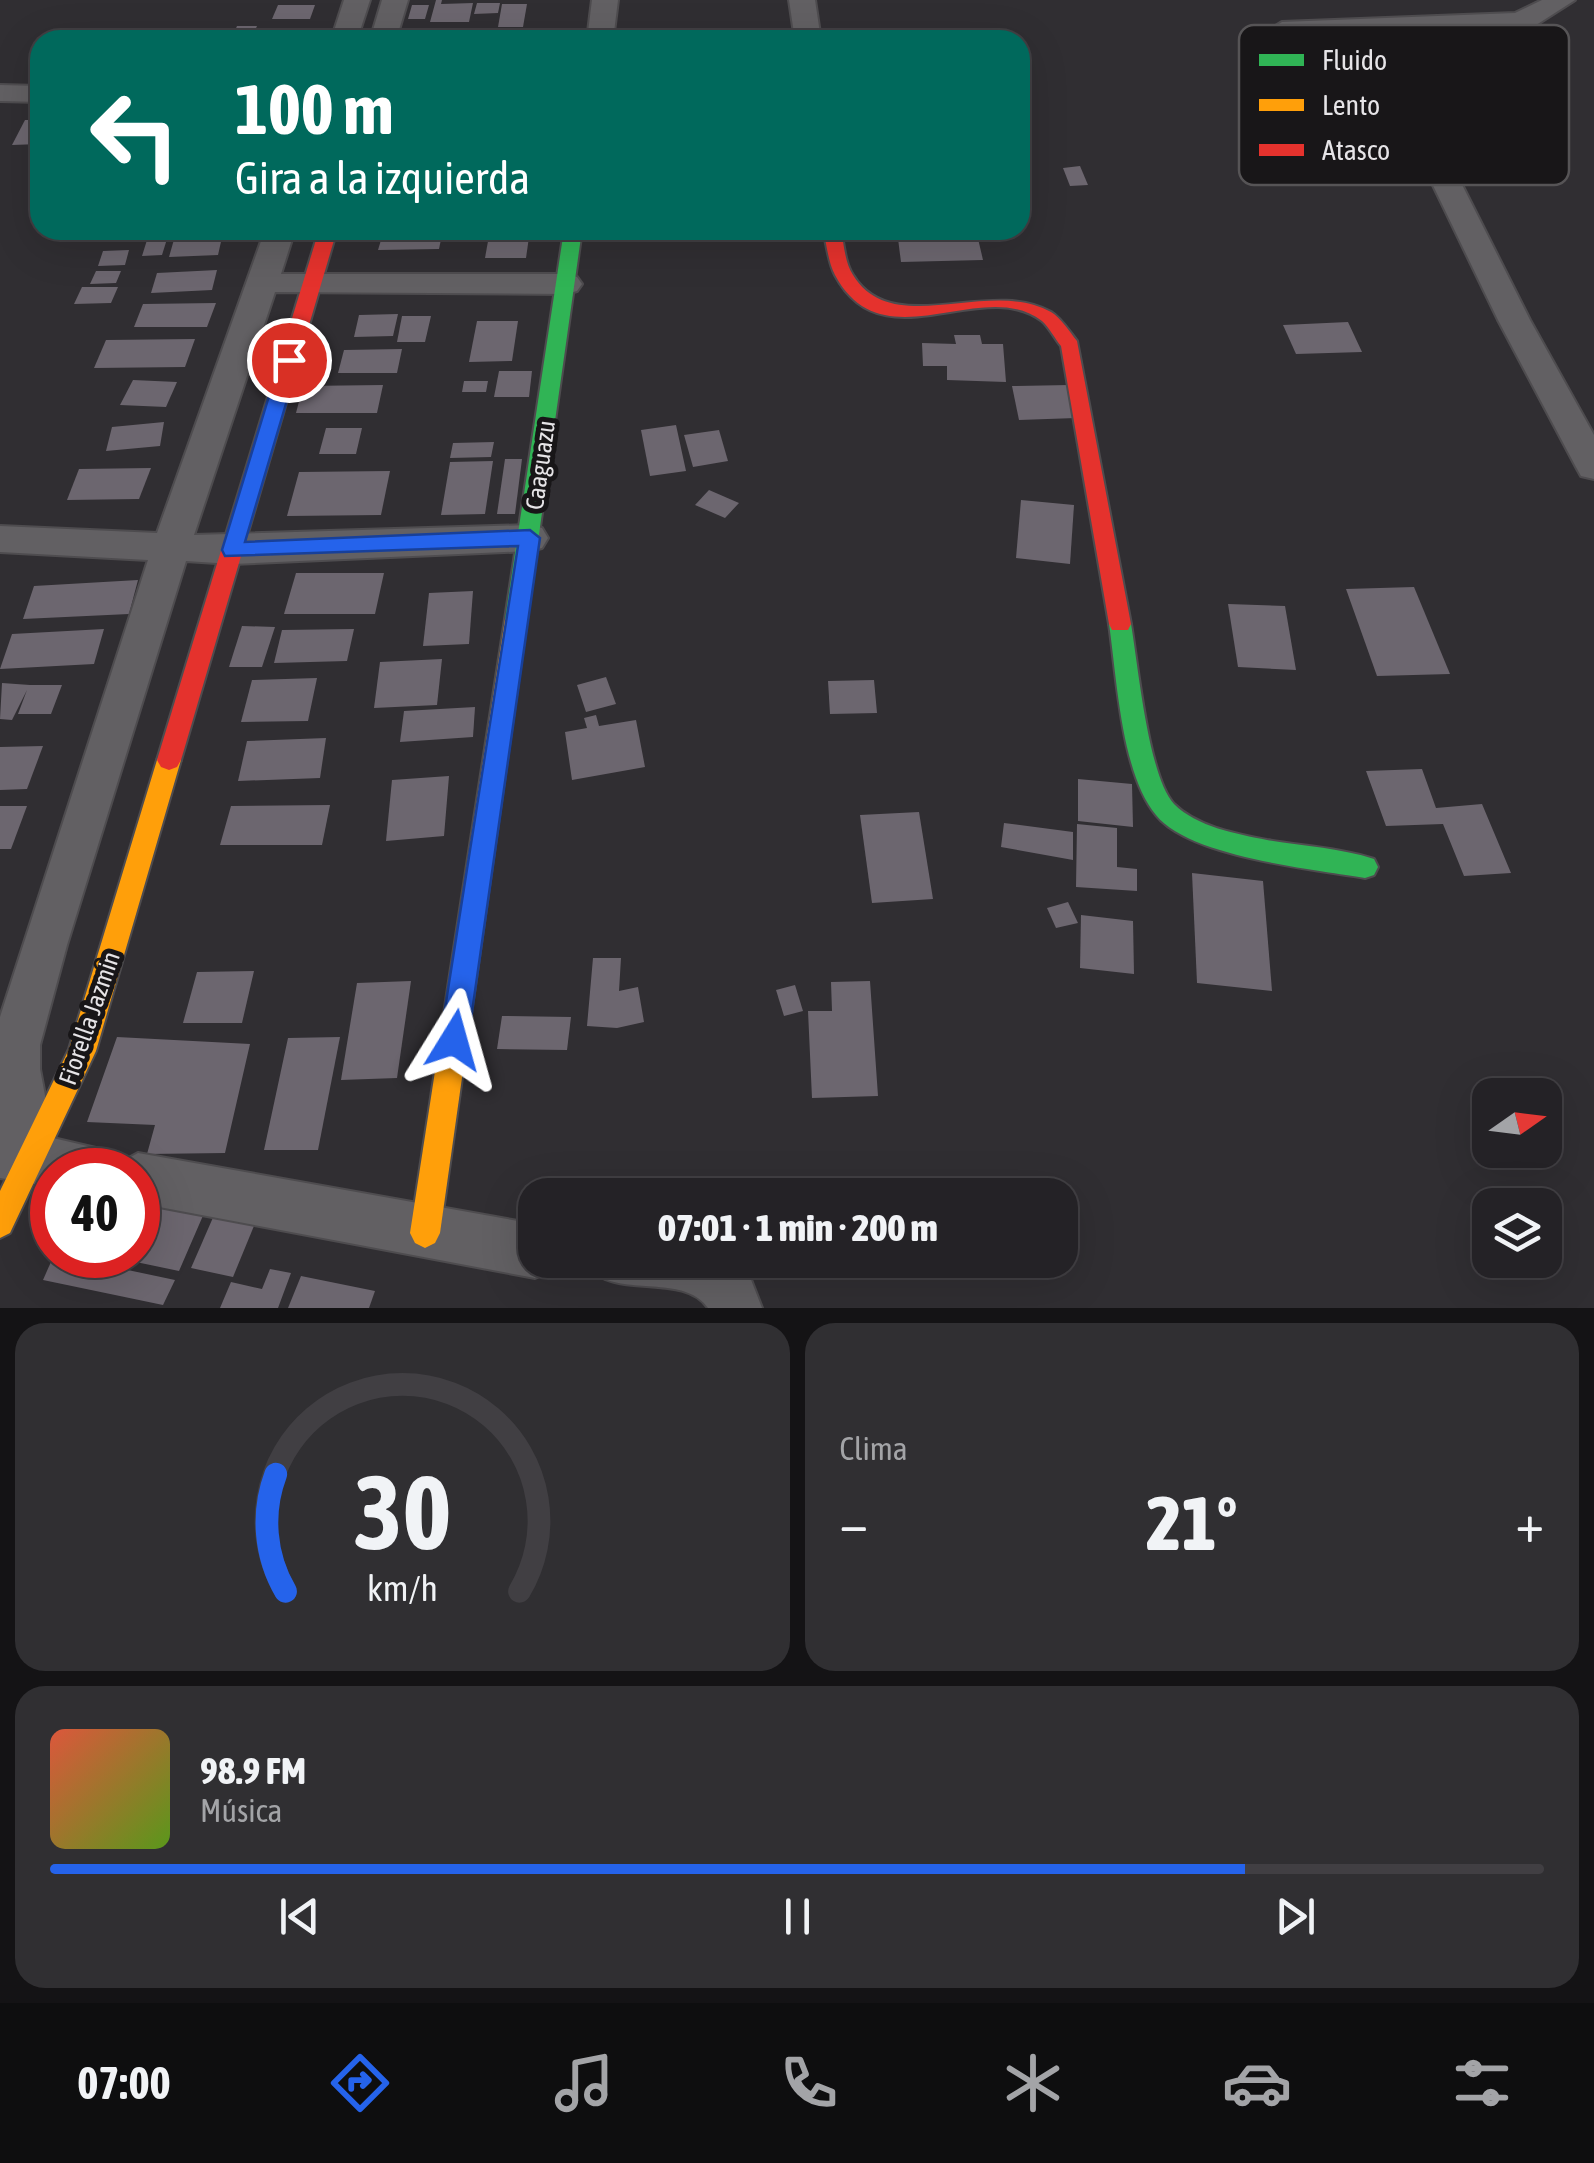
<!DOCTYPE html>
<html lang="es">
<head>
<meta charset="utf-8">
<style>
	:root { --surface:#242226; --page:#302f32; --text:#f1f3f6; --muted:#a3a4a7; --line:#413f43; --accent:#2563eb }
	body { margin:0; font-family:"Asap Condensed",sans-serif; background:var(--page); color:var(--text); height:100vh; display:flex; flex-direction:column; font-size:38px; white-space:nowrap }
	* { box-sizing:border-box; margin:0 }
	p { font-size:32px; color:var(--muted) }
	.icon { flex:none; width:55px; height:55px; fill:none; stroke:currentColor; stroke-width:2; stroke-linecap:round; stroke-linejoin:round }
	.map { position:relative; height:1308px; overflow:hidden }
	.drawer { display:flex; flex-direction:column; gap:15px; padding:15px; background:#141315; flex:1 }
	.drawer>* { flex:none }
	.hud { position:absolute; left:30px; top:30px; width:1000px; height:210px; border-radius:30px; box-shadow:0 10px 40px #0002,0 0 0 2px var(--line); background:#00695c; color:#fff; overflow:hidden }
	.needle { width:65px; rotate:76deg }
	.controls { position:absolute; left:1472px; top:1078px; display:grid; gap:20px }
	.controls a { display:grid; place-items:center; width:90px; height:90px; border-radius:20px; background:var(--surface); box-shadow:0 10px 40px #0002,0 0 0 2px var(--line); font-size:50px }
	.speed { position:absolute; left:30px; top:1148px; display:flex; gap:20px; font-size:50px; font-weight:700; text-align:center }
	.speed>* { display:grid; place-content:center; width:130px; height:130px; border-radius:50%; background:var(--surface); box-shadow:0 10px 40px #0002,0 0 0 2px var(--line); line-height:1 }
	.speed .limit { border:15px solid #d22; background:#fff; color:#111 }
	.pin { position:absolute; display:grid; place-items:center; width:85px; height:85px; color:#fff; margin:-42px; border:5px solid #fff; border-radius:50%; box-shadow:0 2px 10px #0007 }
	.me { position:absolute; width:110px; margin:-55px; rotate:8deg; stroke-linejoin:round; filter:drop-shadow(0 0 8px #0008) }
	.turn { display:flex; align-items:center; gap:35px; height:210px; padding:0 40px; font-size:45px }
	.turn .icon { width:130px; height:130px; stroke-width:2.5 }
	.turn b { display:block; font-size:70px; line-height:85px }
	.big { font-size:75px; font-weight:800; line-height:1.1 }
	.drawer .tile { flex:1; display:flex; flex-direction:column; justify-content:center; gap:15px; min-width:0; padding:0 35px; border-radius:30px; background:var(--page) }
	.drawer .dial { align-items:center; gap:0 }
	.dial svg { height:260px; overflow:visible; fill:none; stroke:var(--line); stroke-width:7; stroke-linecap:round; text-anchor:middle }
	.dial text { fill:var(--text); stroke:none }
	.song { display:flex; align-items:center; gap:30px }
	.cover { width:120px; height:120px; border-radius:15px; background:linear-gradient(135deg,hsl(10 70% 55%),hsl(90 70% 35%)) }
	.played { height:10px; border-radius:5px; background:linear-gradient(90deg,var(--accent) 80%,var(--line) 80%) }
	.keys { display:flex; justify-content:space-around; direction:ltr }
	.heat { display:flex; justify-content:space-between; align-items:center; font-size:55px; direction:ltr }
	.drawer .tiles { flex:1; display:grid; gap:15px; grid-template-columns:1fr 1fr }
	.tile:last-child { grid-column:span 2 }
	.trip { position:absolute; left:518px; top:1178px; width:560px; height:100px; border-radius:30px; background:var(--surface); box-shadow:0 10px 40px #0002,0 0 0 2px var(--line); font-weight:800; line-height:100px; text-align:center }
	.menu { display:flex; height:160px; justify-content:space-around; align-items:center; background:#0e0e0f; color:var(--muted) }
	.menu .icon { width:70px; height:70px }
	.menu .selected { color:var(--accent) }
	.menu b { font-size:45px; color:var(--text) }
	.map>svg:first-child { display:block }
	.building { fill:#6c666f }
	.lines { fill:none; stroke-linecap:round; stroke-linejoin:round }
	.street-casing { stroke:#4e4c4f; stroke-width:4 }
	.fast-casing { stroke:#4e4c4f; stroke-width:4 }
	.slow-casing { stroke:#4e4c4f; stroke-width:4 }
	.jam-casing { stroke:#4e4c4f; stroke-width:4 }
	.street { fill:#626063; fill-rule:evenodd }
	.fast { fill:#30b455; fill-rule:evenodd }
	.slow { fill:#ff9f0a; fill-rule:evenodd }
	.jam { fill:#e5322d; fill-rule:evenodd }
	.route { fill:#2563eb; stroke:#184099; stroke-width:2.5 }
	.labels { text-anchor:middle; stroke-width:10; stroke-linejoin:round; paint-order:stroke }
	.street-label { font-size:25px; fill:#e6e4e7; stroke:#181618 }
	.key { fill:#181618; stroke:#565456; stroke-width:2.5 }
	.key-label { font-size:28px; fill:#e6e4e7 }
</style>
</head>
<body>
<div class="map">
<svg width="1594" height="1308" viewBox="0 0 1594 1308">
	<rect width="100%" height="100%" fill="#302e32"/>
	<g class="building">
		<polygon points="436,0 442,0 441,4 473,3 469,22 430,22"/>
		<polygon points="477,3 500,3 498,13 474,14"/>
		<polygon points="502,4 527,4 523,27 498,27"/>
		<polygon points="278,5 315,5 310,19 272,19"/>
		<polygon points="412,5 429,5 425,19 408,19"/>
		<polygon points="237,26 257,26 251,40 231,40"/>
		<polygon points="260,28 307,28 301,40 254,40"/>
		<polygon points="478,28 476,40 425,40 427,29"/>
		<polygon points="25,120 40,120 40,144 12,145"/>
		<polygon points="1021,154 1032,189 1020,189"/>
		<polygon points="1080,166 1088,185 1070,186 1063,168"/>
		<polygon points="384,230 443,230 439,249 378,250"/>
		<polygon points="490,230 530,230 526,258 485,258"/>
		<polygon points="976,230 983,260 901,262 897,231"/>
		<polygon points="223,233 218,255 169,257 175,236"/>
		<polygon points="167,239 162,255 142,256 147,240"/>
		<polygon points="129,250 125,265 98,266 103,251"/>
		<polygon points="217,270 212,290 151,293 157,273"/>
		<polygon points="96,271 121,271 116,283 90,284"/>
		<polygon points="82,287 118,287 111,303 74,304"/>
		<polygon points="216,303 207,327 134,327 143,304"/>
		<polygon points="398,314 393,336 354,337 359,315"/>
		<polygon points="402,316 431,316 425,342 397,342"/>
		<polygon points="477,321 518,321 512,361 469,362"/>
		<polygon points="1348,322 1362,352 1296,354 1283,325"/>
		<polygon points="954,335 980,335 982,344 1003,344 1006,382 947,380 947,366 923,366 922,343 956,344"/>
		<polygon points="195,339 185,367 94,368 106,340"/>
		<polygon points="402,349 397,373 338,373 344,350"/>
		<polygon points="499,371 532,371 529,397 494,397"/>
		<polygon points="133,380 177,382 166,407 120,405"/>
		<polygon points="464,381 488,381 486,392 462,392"/>
		<polygon points="383,385 377,413 296,413 303,386"/>
		<polygon points="1069,385 1076,418 1019,420 1012,386"/>
		<polygon points="164,422 160,446 106,451 112,427"/>
		<polygon points="676,425 686,471 650,476 641,430"/>
		<polygon points="326,428 362,428 356,454 319,454"/>
		<polygon points="719,430 728,461 693,467 684,435"/>
		<polygon points="494,442 491,457 450,458 453,443"/>
		<polygon points="505,459 522,459 515,514 497,514"/>
		<polygon points="493,461 485,514 441,515 450,462"/>
		<polygon points="151,468 139,499 67,500 79,469"/>
		<polygon points="390,471 381,515 287,516 299,472"/>
		<polygon points="709,490 739,503 725,518 695,505"/>
		<polygon points="1021,500 1074,505 1070,564 1016,558"/>
		<polygon points="296,573 384,573 375,614 284,614"/>
		<polygon points="138,580 129,614 23,619 34,586"/>
		<polygon points="1414,587 1450,674 1377,676 1346,589"/>
		<polygon points="473,591 469,644 423,646 429,593"/>
		<polygon points="1228,604 1285,606 1296,670 1238,667"/>
		<polygon points="242,626 275,627 262,667 229,667"/>
		<polygon points="104,629 94,664 0,669 12,634"/>
		<polygon points="354,629 347,661 274,663 282,630"/>
		<polygon points="442,659 437,705 374,708 380,662"/>
		<polygon points="606,677 616,704 586,712 577,685"/>
		<polygon points="317,678 308,721 241,722 252,680"/>
		<polygon points="874,680 877,713 830,714 828,681"/>
		<polygon points="2,683 30,685 62,685 51,714 18,714 27,690 12,720 0,719"/>
		<polygon points="475,707 473,737 400,742 404,711"/>
		<polygon points="596,715 599,726 636,720 645,767 572,780 565,732 587,728 584,718"/>
		<polygon points="326,738 320,778 238,781 247,741"/>
		<polygon points="43,746 27,789 0,790 0,747"/>
		<polygon points="1422,769 1436,808 1482,804 1511,873 1464,876 1443,824 1386,826 1366,771"/>
		<polygon points="449,776 444,836 386,841 392,780"/>
		<polygon points="1078,779 1132,784 1133,827 1078,821"/>
		<polygon points="330,805 322,845 220,845 231,806"/>
		<polygon points="0,806 27,806 11,849 0,849"/>
		<polygon points="919,812 933,899 872,903 860,815"/>
		<polygon points="1004,823 1073,832 1073,860 1001,847"/>
		<polygon points="1077,824 1117,828 1117,867 1137,869 1137,891 1076,887"/>
		<polygon points="1192,873 1263,881 1272,991 1197,983"/>
		<polygon points="1068,902 1078,923 1056,928 1047,908"/>
		<polygon points="1081,915 1133,921 1134,974 1080,968"/>
		<polygon points="593,958 621,958 619,991 638,987 644,1022 617,1028 587,1026"/>
		<polygon points="254,971 242,1023 183,1023 197,972"/>
		<polygon points="411,981 397,1078 341,1080 357,983"/>
		<polygon points="870,981 878,1096 812,1098 808,1011 832,1011 831,982"/>
		<polygon points="795,985 803,1011 784,1016 776,990"/>
		<polygon points="502,1016 571,1017 567,1050 497,1049"/>
		<polygon points="117,1037 250,1044 225,1153 147,1154 155,1125 87,1122"/>
		<polygon points="340,1037 318,1150 264,1150 288,1038"/>
		<polygon points="138,1197 205,1211 179,1271 112,1257 138,1255"/>
		<polygon points="215,1213 256,1221 233,1277 191,1268"/>
		<polygon points="54,1255 57,1255 175,1280 163,1305 43,1280"/>
		<polygon points="270,1269 291,1273 278,1308 220,1308 231,1282 262,1289"/>
		<polygon points="301,1276 375,1291 369,1308 288,1308"/>
	</g>
	<g class="lines">
		<g class="street-casing">
			<g id="street">
				<polygon points="344,0 370,0 357,40 331,40"/>
				<polygon points="382,0 408,0 396,40 370,40"/>
				<polygon points="592,0 618,0 613,40 587,40"/>
				<polygon points="789,0 815,0 821,40 795,40"/>
				<polygon points="1542,0 1575,0 1425,96 1427,115 1530,320 1594,435 1594,479 1581,476 1576,467 1498,320 1399,115 1397,96 1408,80 1488,30 1282,38 1269,30 1282,22 1515,13"/>
				<polygon points="0,85 40,86 40,102 0,101"/>
				<polygon points="265,230 295,230 281,274 566,274 577,277 582,284 577,291 566,294 275,292 194,535 529,525 542,528 548,538 542,548 529,551 232,564 186,561 67,945 40,1045 40,1069 53,1138 113,1152 118,1164 138,1153 535,1224 535,1260 558,1260 554,1270 535,1278 138,1203 138,1170 52,1170 52,1187 0,1178 0,1017 148,560 0,552 0,526 157,533"/>
				<path d="M597,1260H739L748,1272L762,1308H708C688,1278 636,1292 605,1279Z"/>
			</g>
		</g>
		<g class="fast-casing">
			<g id="fast">
				<polygon points="564,230 582,230 527,619 516,627 505,619"/>
				<path d="M1120,616L1131,624C1138,664 1148,776 1174,804C1197,827 1237,834 1267,840C1302,846 1341,848 1374,859L1378,867L1374,875L1365,878C1313,869 1189,857 1156,815C1121,773 1117,678 1109,624Z"/>
			</g>
		</g>
		<g class="slow-casing">
			<g id="slow">
				<polygon points="516,611 527,619 440,1233 435,1243 425,1248 415,1243 410,1233 505,619"/>
				<polygon points="169,750 177,753 181,760 96,1051 10,1233 0,1238 0,1191 69,1049 157,760 161,753"/>
			</g>
		</g>
		<g class="jam-casing">
			<g id="jam">
				<polygon points="319,230 337,230 181,760 177,767 169,770 161,767 157,760"/>
				<path d="M823,230H841C844,245 845,263 853,275C893,340 989,277 1051,312C1061,318 1069,331 1077,341L1131,624L1128,630H1112L1109,624L1061,346C1055,339 1049,327 1042,321C982,275 883,365 835,275C828,262 827,245 823,230Z"/>
			</g>
		</g>
		<use href="#street" class="street"/>
		<use href="#fast" class="fast"/>
		<use href="#slow" class="slow"/>
		<use href="#jam" class="jam"/>
	</g>
	<polygon class="route" points="289,354 299,360 245,542 530,530 540,538 468,1040 464,1049 454,1053 445,1049 440,1040 518,546 225,556 222,550 280,360"/>
	<g class="labels">
		<g class="street-label">
			<text transform="translate(540 465) rotate(-82)" y="9">Caaguazu</text>
			<text transform="translate(89 1018) rotate(-71)" y="9">Fiorella Jazmin</text>
		</g>
	</g>
	<rect x="1239" y="25" width="330" height="160" rx="15" class="key"/>
	<rect x="1259" y="54" width="45" height="12" fill="#30b455"/>
	<rect x="1259" y="99" width="45" height="12" fill="#ff9f0a"/>
	<rect x="1259" y="144" width="45" height="12" fill="#e5322d"/>
	<g class="key-label">
		<text x="1322" y="70">Fluido</text>
		<text x="1322" y="115">Lento</text>
		<text x="1322" y="160">Atasco</text>
	</g>
</svg>
<div class="controls">
<a><svg class="needle" viewBox="-14 -14 28 28"><path d="M0-13l5 13h-10z" fill="#e53935"/><path d="M0 13l5-13h-10z" fill="#a3a4a7"/></svg></a>
<a><svg class="icon" aria-label="layers" viewBox="0 0 24 24"><path d="M12 4l9 5-9 5-9-5zM3 14l9 5 9-5"/></svg></a>
</div>
<div class="speed"><div class="limit">40</div></div>
<div class="pin" style="left:289px;top:360px;background:#d93025"><svg class="icon" aria-label="arrive" viewBox="0 0 24 24"><path d="M6 21V4h12l-3 4 3 4H6"/></svg></div>
<svg class="me" style="left:454px;top:1040px" viewBox="-20 -20 40 40"><path d="M0-17L14 15 0 8-14 15z" fill="#2563eb" stroke="#fff" stroke-width="4"/></svg>
<div class="trip">07:01 · 1 min · 200 m</div>
<div class="hud">
<div class="turn"><svg class="icon" aria-label="left" viewBox="0 0 24 24"><path d="M17 20v-9H6M10 6l-5 5 5 5"/></svg><div><b>100 m</b>Gira a la izquierda</div></div>
</div>
</div>
<section class="drawer">
<div class="tiles">
<div class="tile dial"><svg viewBox="0 0 100 80">
<path d="M14 69A42 42 0 1 1 86 69"/>
<path d="M14 69A42 42 0 0 1 11 33" stroke="#2563eb"/>
<text x="50" y="56" font-size="32" font-weight="700">30</text>
<text x="50" y="72" font-size="11">km/h</text>
</svg></div>
<div class="tile"><p>Clima</p>
<div class="heat"><a>−</a><b class="big">21°</b><a>+</a></div>
</div>
<div class="tile">
<div class="song"><i class="cover"></i><div><b>98.9 FM</b><p>Música</p></div></div>
<div class="played"></div>
<div class="keys"><svg class="icon" aria-label="previous" viewBox="0 0 24 24"><path d="M18 5L8 12l10 7zM5 5v14"/></svg><svg class="icon" aria-label="pause" viewBox="0 0 24 24"><path d="M8 5v14M16 5v14"/></svg><svg class="icon" aria-label="next" viewBox="0 0 24 24"><path d="M6 5l10 7-10 7zM19 5v14"/></svg></div>
</div>
</div>
</section>
<nav class="menu">
<b>07:00</b>
<svg class="icon selected" aria-label="directions" viewBox="0 0 24 24"><path d="M12 3l9 9-9 9-9-9zM9 14v-3h6M13 9l2 2-2 2"/></svg>
<svg class="icon" aria-label="music" viewBox="0 0 24 24"><path d="M9 18V5l10-2v13"/><circle cx="6" cy="18" r="3"/><circle cx="16" cy="16" r="3"/></svg>
<svg class="icon" aria-label="phone" viewBox="0 0 24 24"><path d="M5 4h4l2 5-3 2q2 4 5 5l2-3 5 2v4C11 20 4 13 5 4z"/></svg>
<svg class="icon" aria-label="climate" viewBox="0 0 24 24"><path d="M12 3v18M4 7l16 10M4 17L20 7"/></svg>
<svg class="icon" aria-label="car" viewBox="0 0 24 24"><path d="M5 17H2v-5l4-1 3-4h7l3 4 3 1v5h-3M9 17h6M6 11h13"/><circle cx="7" cy="17" r="2"/><circle cx="17" cy="17" r="2"/></svg>
<svg class="icon" aria-label="filters" viewBox="0 0 24 24"><path d="M4 7h16M4 17h16"/><circle cx="9" cy="7" r="2"/><circle cx="15" cy="17" r="2"/></svg>
</nav>
</body>
</html>
